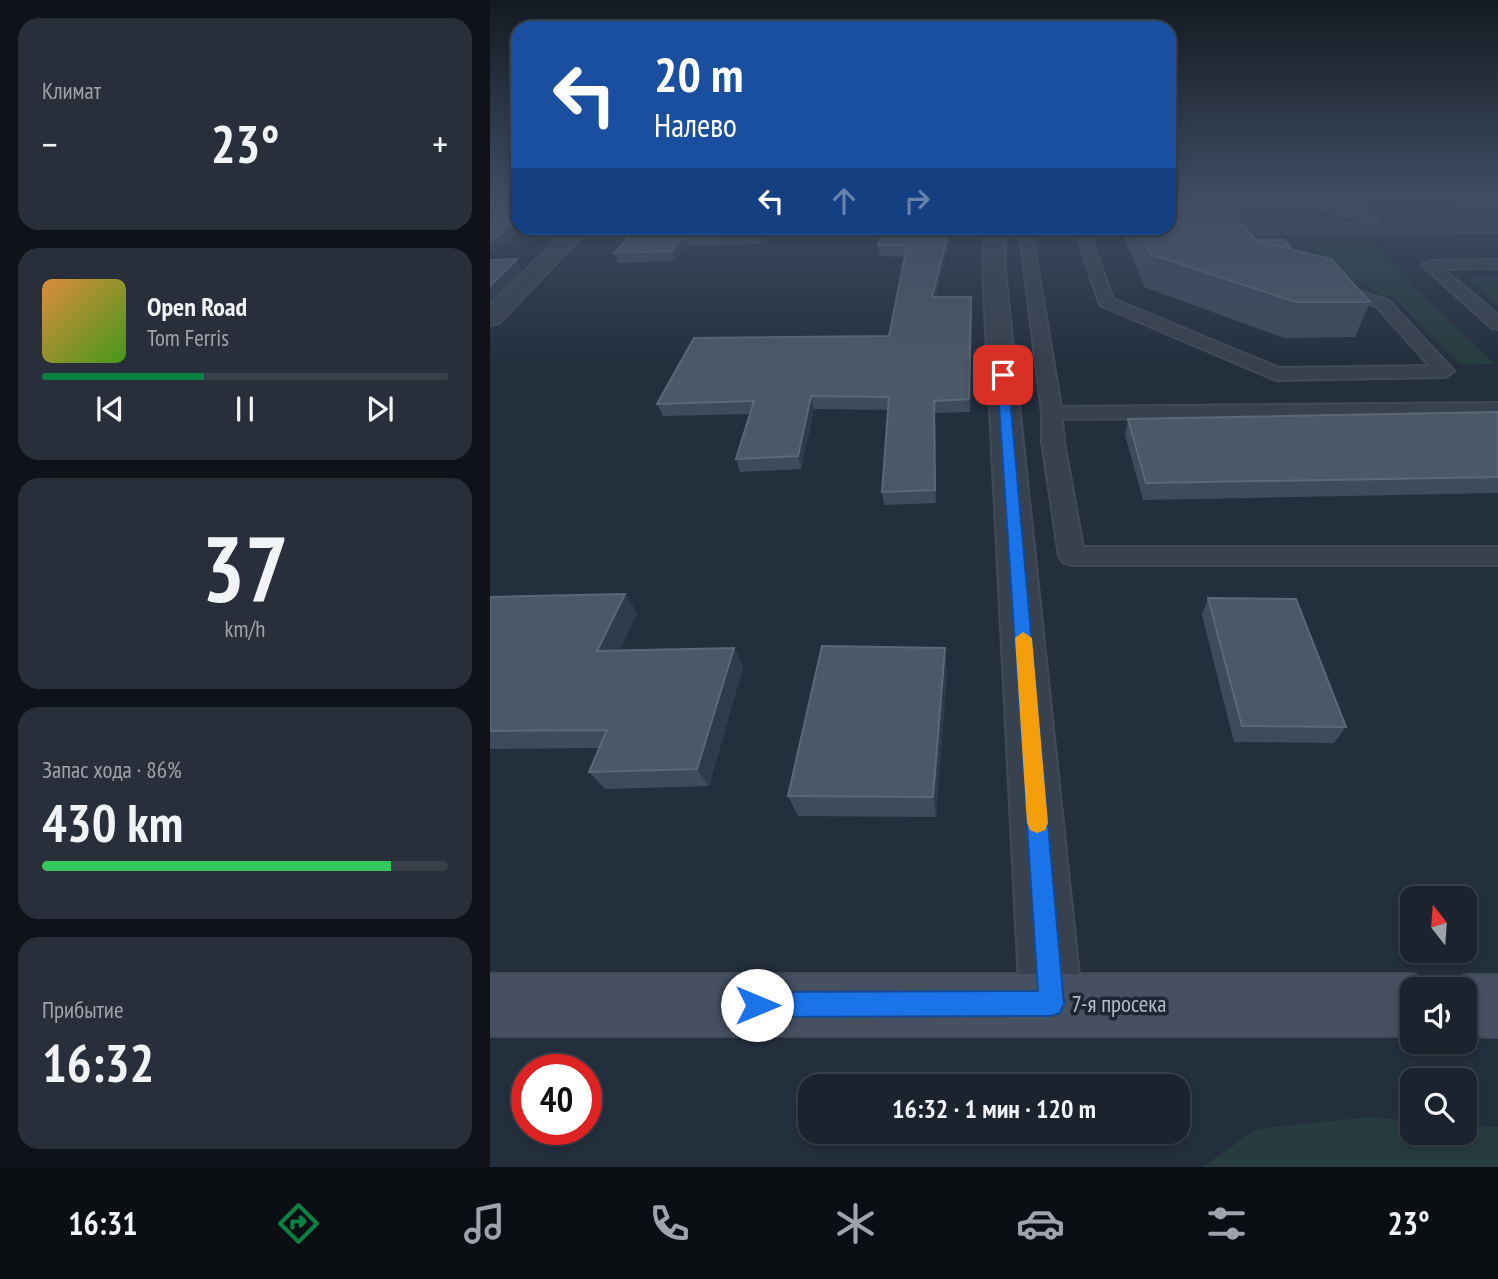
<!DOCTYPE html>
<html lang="ru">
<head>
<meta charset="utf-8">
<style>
	:root { --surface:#1b232e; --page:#282f3a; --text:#f1f3f6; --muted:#a0a4aa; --line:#39404a; --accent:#0b8043 }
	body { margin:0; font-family:"PT Sans Narrow",sans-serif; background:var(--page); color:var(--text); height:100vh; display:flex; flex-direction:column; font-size:26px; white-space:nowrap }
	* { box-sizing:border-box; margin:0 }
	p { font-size:23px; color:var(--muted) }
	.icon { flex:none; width:38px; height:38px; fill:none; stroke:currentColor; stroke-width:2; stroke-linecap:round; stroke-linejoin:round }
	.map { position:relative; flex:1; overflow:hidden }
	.side { display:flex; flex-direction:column; gap:18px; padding:18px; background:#0f1319; width:490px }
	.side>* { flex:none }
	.guide { position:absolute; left:21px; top:21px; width:665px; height:214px; border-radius:21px; box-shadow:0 4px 10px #0003,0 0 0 2px var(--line); background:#1a4fa0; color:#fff; overflow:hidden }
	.needle { width:46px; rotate:343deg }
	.fabs { position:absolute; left:910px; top:886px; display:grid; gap:14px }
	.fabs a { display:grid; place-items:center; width:77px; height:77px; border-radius:14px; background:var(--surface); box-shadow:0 4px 10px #0003,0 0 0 2px var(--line); font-size:35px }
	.speed { position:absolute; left:21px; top:1054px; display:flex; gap:14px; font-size:35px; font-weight:700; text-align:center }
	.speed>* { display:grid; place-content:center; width:91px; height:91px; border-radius:50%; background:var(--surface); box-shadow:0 4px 10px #0003,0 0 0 2px var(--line); line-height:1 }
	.speed .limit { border:10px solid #d22; background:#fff; color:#111 }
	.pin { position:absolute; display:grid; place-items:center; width:60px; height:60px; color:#fff; margin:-30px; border-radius:14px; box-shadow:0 4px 10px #0006 }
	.me { position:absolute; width:77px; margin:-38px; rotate:90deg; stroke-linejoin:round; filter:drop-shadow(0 0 5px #0008) }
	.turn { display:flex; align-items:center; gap:24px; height:147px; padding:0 28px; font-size:32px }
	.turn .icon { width:91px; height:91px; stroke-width:2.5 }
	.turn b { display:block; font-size:49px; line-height:60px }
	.lanes { display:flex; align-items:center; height:66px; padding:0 28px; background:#0003; justify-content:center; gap:35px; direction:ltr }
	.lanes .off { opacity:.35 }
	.big { font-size:52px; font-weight:700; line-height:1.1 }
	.side .card { flex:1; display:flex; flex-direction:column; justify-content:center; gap:10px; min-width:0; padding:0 24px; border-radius:21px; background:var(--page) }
	.side .dial { align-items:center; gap:0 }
	.dial b { font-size:91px; line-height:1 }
	.song { display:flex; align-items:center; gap:21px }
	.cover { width:84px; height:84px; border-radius:10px; background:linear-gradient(135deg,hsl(30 70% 55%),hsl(100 70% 35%)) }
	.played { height:7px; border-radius:4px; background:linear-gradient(90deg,var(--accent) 40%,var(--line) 40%) }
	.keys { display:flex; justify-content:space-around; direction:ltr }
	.heat { display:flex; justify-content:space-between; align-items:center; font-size:38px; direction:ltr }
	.charge { height:10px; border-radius:5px; background:linear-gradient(90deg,#34c759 86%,var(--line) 0) }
	.trip { position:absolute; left:308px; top:1074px; width:392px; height:70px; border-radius:21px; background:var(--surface); box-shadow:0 4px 10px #0003,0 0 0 2px var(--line); font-weight:700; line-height:70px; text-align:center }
	.tab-bar { display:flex; height:112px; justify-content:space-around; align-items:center; background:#0b0e12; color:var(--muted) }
	.tab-bar .icon { width:49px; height:49px }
	.tab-bar .selected { color:var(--accent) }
	.tab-bar b { font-size:32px; color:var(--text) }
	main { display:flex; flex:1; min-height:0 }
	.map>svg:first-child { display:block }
	.green { fill:#263c3f }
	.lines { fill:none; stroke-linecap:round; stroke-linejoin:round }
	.lane-casing { stroke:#414a57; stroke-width:4 }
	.street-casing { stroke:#414a57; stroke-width:4 }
	.secondary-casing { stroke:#414a57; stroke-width:4 }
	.lane { fill:#38414e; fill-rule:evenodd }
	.street { fill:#38414e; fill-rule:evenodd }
	.secondary { fill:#465061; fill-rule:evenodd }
	.wall { fill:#3f4b5c }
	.shaded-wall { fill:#2f3b4b }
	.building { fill:#4b5868; stroke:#5c6777; stroke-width:2 }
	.route { fill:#1a73e8; stroke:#114b97; stroke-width:2 }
	.slow { fill:#f59e0b }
	.labels { text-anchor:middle; stroke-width:7; stroke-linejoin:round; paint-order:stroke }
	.near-street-label { font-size:23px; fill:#b4bcc9; stroke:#1d2633 }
</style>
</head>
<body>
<main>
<section class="side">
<div class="card"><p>Климат</p>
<div class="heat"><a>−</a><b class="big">23°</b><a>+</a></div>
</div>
<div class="card">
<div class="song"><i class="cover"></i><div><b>Open Road</b><p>Tom Ferris</p></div></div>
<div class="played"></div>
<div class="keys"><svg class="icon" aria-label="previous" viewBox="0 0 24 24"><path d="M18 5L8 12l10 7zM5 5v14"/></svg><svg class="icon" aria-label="pause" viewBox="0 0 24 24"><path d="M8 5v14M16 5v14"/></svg><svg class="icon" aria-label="next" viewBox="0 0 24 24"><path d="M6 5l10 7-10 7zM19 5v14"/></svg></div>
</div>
<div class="card dial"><b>37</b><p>km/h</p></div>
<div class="card"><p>Запас хода · 86%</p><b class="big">430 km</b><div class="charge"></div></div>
<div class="card"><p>Прибытие</p><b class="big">16:32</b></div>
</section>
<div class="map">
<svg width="1008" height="1167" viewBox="0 0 1008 1167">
	<rect width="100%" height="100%" fill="#242f3e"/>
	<g class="green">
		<polygon points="715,198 759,198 812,212 762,213 769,224 679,225 679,218"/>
		<polygon points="817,198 845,198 910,216 983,215 960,198 1008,198 1008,223 917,223"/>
		<polygon points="881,240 922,280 917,281 1005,364 971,365 902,296 889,295 874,280 849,280 816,241"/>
		<polygon points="983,277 1008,277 1008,306 980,282"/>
		<polygon points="879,1117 922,1121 922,1132 975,1132 975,1125 1008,1127 1008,1167 712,1167 767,1129"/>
	</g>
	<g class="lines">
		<g class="lane-casing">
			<g id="lane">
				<polygon points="797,198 819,198 889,219 883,223"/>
				<polygon points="1008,224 1008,232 723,233 716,229 723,225"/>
				<polygon points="529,228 676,228 675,232 670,233 599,233 623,299 789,368 940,366 886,306 837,292 834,289 842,284 898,300 964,371 955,377 786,380 610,305 586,233 542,233 571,407 1008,403 1008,415 572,419 574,442 593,547 1008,547 1008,565 582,565 573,562 569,556 552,442 552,413"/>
				<polygon points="1008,260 1008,268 953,269 1008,315 1008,329 1002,328 932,265 939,261"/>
			</g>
		</g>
		<g class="street-casing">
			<g id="street">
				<polygon points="79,228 100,228 9,323 0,325 0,305"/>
				<polygon points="495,228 515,228 515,271 592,1004 583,1026 561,1035 539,1026 530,1004 493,271"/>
			</g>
		</g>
		<g class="secondary-casing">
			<g id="secondary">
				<polygon points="0,974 922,974 944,983 946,989 922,989 922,1036 0,1036"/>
				<polygon points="975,975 1008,975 1008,1037 975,1036 975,989 952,989 953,984"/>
			</g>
		</g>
		<use href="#lane" class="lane"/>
		<use href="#street" class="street"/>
		<use href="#secondary" class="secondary"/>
	</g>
	<g class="wall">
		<polygon points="679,198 728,198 726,205 766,240 802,249 880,302 865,337 794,338 654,287 634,236 635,228 679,228"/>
		<polygon points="147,228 282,228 271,244 195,246 185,261 128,263 124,253"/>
		<polygon points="460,228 460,239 446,297 482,309 480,412 445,413 446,503 394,505 392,492 398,410 324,409 311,469 250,472 246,459 260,414 173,416 167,404 399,336 415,257 389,256 388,245"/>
		<polygon points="1008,412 1008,493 653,500 635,435 638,419"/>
		<polygon points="135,594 147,613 130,650 244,648 253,667 219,786 115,789 99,772 109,748 0,749 0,597"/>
		<polygon points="718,598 856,727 844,743 744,742 712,615"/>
		<polygon points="457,671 446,817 308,816 298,796"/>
	</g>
	<g class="shaded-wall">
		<polygon points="28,220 28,228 35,228 0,255 0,241"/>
		<polygon points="274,228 282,228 271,244 269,235"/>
		<polygon points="460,228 460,239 443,309 442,297"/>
		<polygon points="192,237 195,246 185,261 182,251"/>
		<polygon points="27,259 32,270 0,303 0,286"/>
		<polygon points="321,396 324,409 311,469 308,456"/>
		<polygon points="444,401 445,413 446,503 445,490"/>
		<polygon points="135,594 147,613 121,670 107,651"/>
		<polygon points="244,648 253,667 219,786 207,769"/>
		<polygon points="455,648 457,671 446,817 443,797"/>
	</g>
	<g class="building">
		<polygon points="0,198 28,198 28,220 0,241"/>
		<polygon points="679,205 737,205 766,241 841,259 880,302 806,302 660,254 648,228 679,228"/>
		<polygon points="147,228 274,228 269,235 192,237 182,251 124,253"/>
		<polygon points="395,228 460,228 442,297 481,297 479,399 444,401 445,490 392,492 399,397 321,396 308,456 246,459 264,401 167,404 204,338 399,336 417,246 388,245"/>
		<polygon points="766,240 794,240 802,249 766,241"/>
		<polygon points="27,259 0,286 0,260"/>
		<polygon points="1008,412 1008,477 656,483 638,419"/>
		<polygon points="135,594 107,651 244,648 207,769 99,772 117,730 0,731 0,597"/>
		<polygon points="718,598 806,599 856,727 752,726"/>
		<polygon points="332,646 455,648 443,797 298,796"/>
	</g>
	<linearGradient id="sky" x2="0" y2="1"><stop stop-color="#141a22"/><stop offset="0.55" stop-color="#3f4d63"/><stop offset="1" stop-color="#3f4d63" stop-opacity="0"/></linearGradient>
	<rect width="1008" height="362" fill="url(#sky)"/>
	<polygon class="route" points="513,371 518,375 574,1004 570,1013 561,1016 267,1017 258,1014 255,1005 258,996 267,992 548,991 507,375"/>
	<polygon class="slow" points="533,632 542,638 558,823 555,830 547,833 540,830 537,823 525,638"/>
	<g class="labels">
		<g class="near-street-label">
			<text x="629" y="1012">7-я просека</text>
		</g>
	</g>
</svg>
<div class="fabs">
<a><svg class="needle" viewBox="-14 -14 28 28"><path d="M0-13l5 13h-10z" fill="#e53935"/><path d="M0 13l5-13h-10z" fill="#a0a4aa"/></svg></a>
<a><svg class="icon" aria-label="sound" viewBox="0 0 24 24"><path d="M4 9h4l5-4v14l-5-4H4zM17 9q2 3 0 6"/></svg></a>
<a><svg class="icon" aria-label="search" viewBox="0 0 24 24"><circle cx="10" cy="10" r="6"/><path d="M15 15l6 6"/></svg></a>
</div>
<div class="speed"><div class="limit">40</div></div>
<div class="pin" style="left:513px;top:375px;background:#d93025"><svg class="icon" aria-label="arrive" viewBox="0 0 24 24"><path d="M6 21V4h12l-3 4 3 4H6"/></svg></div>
<svg class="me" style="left:267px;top:1005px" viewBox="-20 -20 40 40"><circle r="19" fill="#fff"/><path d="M0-13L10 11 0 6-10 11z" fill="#1a73e8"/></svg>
<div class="trip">16:32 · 1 мин · 120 m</div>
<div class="guide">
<div class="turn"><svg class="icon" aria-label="left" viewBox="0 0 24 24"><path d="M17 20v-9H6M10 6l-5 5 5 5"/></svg><div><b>20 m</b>Налево</div></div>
<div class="lanes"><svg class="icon" aria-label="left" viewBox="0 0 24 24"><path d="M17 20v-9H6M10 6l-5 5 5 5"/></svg><svg class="icon off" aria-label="ahead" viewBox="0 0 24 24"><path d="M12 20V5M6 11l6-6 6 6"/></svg><svg class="icon off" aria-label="right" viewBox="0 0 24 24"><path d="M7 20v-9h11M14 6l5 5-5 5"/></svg></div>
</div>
</div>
</main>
<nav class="tab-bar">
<b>16:31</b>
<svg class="icon selected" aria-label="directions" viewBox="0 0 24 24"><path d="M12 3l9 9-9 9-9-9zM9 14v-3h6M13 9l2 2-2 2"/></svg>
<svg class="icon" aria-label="music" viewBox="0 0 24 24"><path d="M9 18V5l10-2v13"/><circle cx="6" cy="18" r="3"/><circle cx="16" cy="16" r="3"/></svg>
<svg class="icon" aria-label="phone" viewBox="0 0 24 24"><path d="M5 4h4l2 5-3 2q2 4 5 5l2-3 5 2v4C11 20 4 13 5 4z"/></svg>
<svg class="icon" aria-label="climate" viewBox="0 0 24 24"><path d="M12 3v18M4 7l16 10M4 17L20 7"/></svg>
<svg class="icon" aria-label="car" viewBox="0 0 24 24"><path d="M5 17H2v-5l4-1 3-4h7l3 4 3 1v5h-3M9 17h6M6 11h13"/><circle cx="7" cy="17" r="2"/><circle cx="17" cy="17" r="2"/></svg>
<svg class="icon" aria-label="filters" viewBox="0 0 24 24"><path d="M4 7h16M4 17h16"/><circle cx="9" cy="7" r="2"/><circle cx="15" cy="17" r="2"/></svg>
<b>23°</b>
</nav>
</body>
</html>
